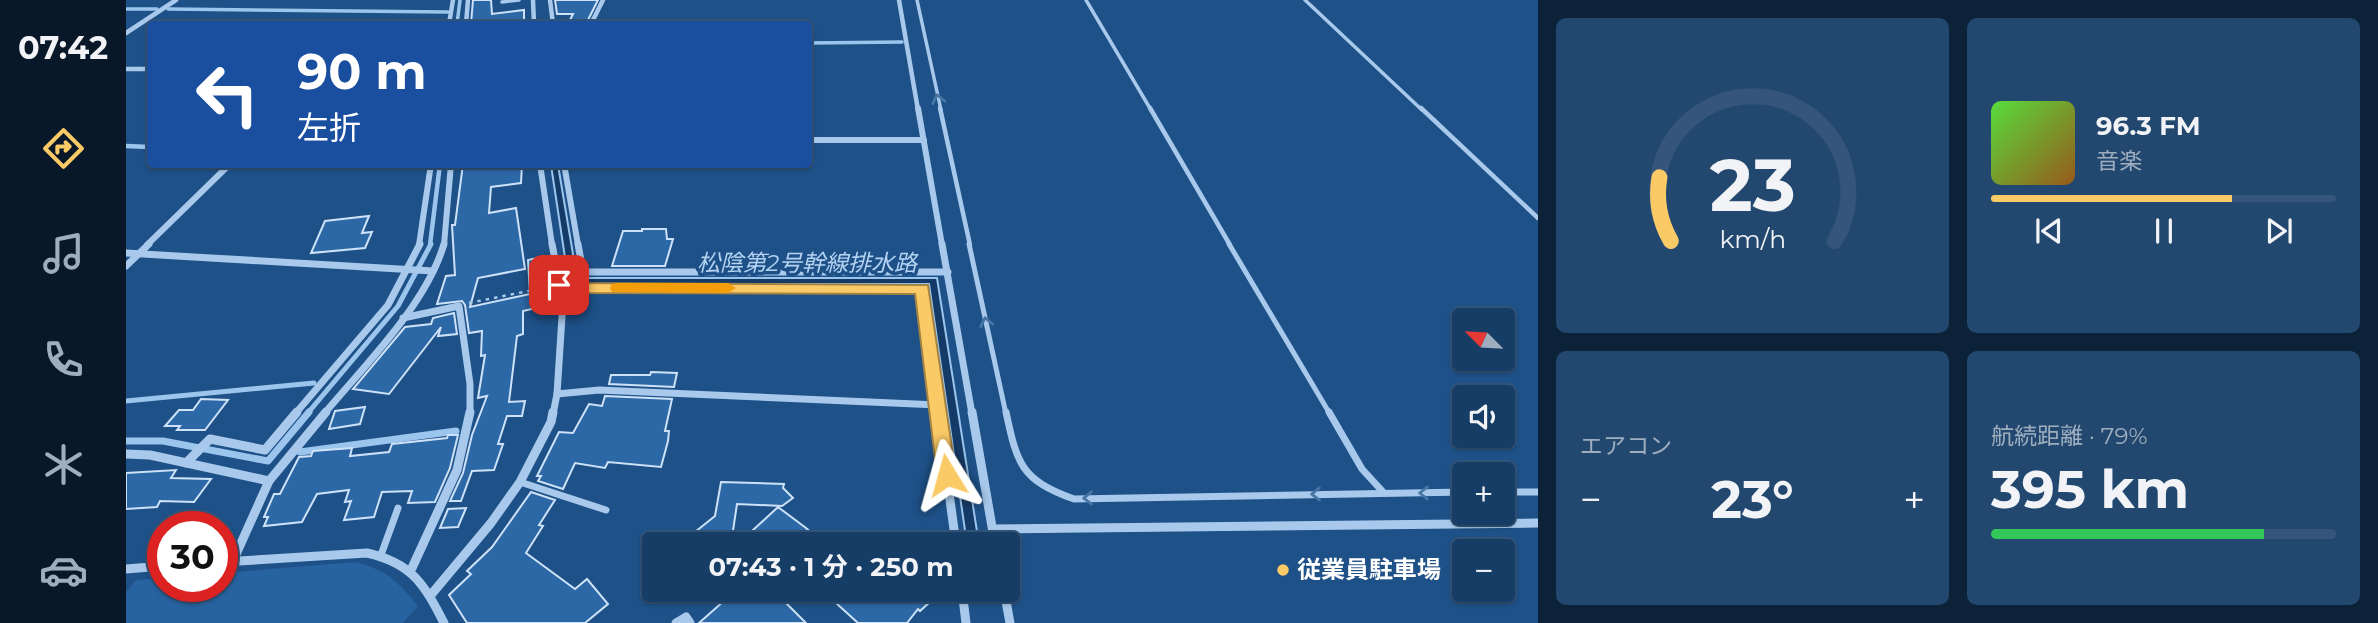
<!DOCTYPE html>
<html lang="ja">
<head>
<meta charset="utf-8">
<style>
	:root { --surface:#163d66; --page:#23486f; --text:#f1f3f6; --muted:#9eaebf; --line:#35567a; --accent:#faca67 }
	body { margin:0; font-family:Montserrat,"Noto Sans JP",sans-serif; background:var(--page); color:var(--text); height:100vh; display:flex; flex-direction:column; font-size:26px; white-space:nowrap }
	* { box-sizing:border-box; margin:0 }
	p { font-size:23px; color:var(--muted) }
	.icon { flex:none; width:38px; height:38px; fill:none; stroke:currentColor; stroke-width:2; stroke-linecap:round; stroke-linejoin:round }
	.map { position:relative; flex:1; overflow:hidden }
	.drawer { display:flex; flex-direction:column; gap:18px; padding:18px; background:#0c2238; width:840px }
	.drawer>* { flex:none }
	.hud { position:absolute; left:21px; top:21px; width:665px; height:147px; border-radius:7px; box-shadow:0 2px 5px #0004,0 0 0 2px var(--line); background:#1a4fa0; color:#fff; overflow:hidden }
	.needle { width:46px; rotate:294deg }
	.buttons { position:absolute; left:1326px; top:308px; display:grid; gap:14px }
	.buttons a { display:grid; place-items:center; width:63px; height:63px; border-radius:7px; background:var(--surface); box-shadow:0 2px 5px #0004,0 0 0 2px var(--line); font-size:35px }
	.speed { position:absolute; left:21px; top:511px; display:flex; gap:14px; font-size:35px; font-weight:700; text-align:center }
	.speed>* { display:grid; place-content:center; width:91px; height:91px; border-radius:50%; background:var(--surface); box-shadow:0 2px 5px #0004,0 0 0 2px var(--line); line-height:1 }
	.speed .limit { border:10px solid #d22; background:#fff; color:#111 }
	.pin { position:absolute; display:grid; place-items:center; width:60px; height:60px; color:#fff; margin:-30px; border-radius:14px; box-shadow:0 4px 10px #0006 }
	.me { position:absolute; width:77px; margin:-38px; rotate:352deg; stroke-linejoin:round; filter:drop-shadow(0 0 5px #0008) }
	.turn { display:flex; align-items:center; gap:24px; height:147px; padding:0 35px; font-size:32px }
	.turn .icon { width:91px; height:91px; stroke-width:2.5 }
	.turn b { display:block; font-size:49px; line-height:60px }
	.big { font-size:52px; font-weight:700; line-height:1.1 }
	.drawer .card { flex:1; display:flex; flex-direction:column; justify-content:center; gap:10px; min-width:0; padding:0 24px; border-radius:10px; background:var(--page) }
	.drawer .dial { align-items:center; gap:0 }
	.dial svg { height:182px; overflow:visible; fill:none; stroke:var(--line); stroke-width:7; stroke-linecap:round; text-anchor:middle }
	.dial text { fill:var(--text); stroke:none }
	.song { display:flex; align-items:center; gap:21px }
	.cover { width:84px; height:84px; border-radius:10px; background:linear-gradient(135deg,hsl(110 70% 55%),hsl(30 70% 35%)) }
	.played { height:7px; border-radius:4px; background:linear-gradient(90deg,var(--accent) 70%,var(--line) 70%) }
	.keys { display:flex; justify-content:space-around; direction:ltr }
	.heat { display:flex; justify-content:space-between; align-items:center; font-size:38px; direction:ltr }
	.charge { height:10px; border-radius:5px; background:linear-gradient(90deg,#34c759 79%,var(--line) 0) }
	.drawer .tiles { flex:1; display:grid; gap:18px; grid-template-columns:repeat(2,1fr) }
	.trip { position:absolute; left:516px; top:532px; width:378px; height:70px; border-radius:7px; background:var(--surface); box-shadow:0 2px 5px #0004,0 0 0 2px var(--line); font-weight:700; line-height:70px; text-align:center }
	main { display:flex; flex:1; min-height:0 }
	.menu { display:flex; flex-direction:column; width:126px; justify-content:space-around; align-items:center; background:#091829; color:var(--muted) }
	.menu .icon { width:49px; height:49px }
	.menu .current { color:var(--accent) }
	.menu b { font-size:32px; color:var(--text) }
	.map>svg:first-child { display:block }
	.green { fill:#2763a1 }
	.water { fill:#143b67; stroke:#9cc5ed; stroke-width:2 }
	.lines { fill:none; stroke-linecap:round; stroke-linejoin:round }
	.stream-far3 { stroke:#9cc5ed; stroke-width:3.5 }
	.stream-far2 { stroke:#9cc5ed; stroke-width:4.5 }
	.stream-far1 { stroke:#9cc5ed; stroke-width:5 }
	.stream { stroke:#9cc5ed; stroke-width:7 }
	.building { fill:#2d68a6; stroke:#cde2f8; stroke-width:2 }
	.path { stroke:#a8c9eb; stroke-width:2.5; stroke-dasharray:3.5 5; stroke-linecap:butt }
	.lane-far3 { stroke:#a8c9eb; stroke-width:3.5 }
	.lane-far2 { stroke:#a8c9eb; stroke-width:4.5 }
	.lane-far1 { stroke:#a8c9eb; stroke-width:5 }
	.lane { stroke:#a8c9eb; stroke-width:7 }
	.street-far3 { stroke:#a8c9eb; stroke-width:4.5 }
	.street-far2 { stroke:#a8c9eb; stroke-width:6 }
	.street-far1 { stroke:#a8c9eb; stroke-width:7 }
	.street { stroke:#a8c9eb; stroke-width:9 }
	.oneway { stroke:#4775a6 }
	.route { fill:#faca67; stroke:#a28343; stroke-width:2 }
	.slow { fill:#f59e0b }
	.poi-dot { fill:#faca67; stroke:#1e5188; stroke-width:2.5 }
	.labels { text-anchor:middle; stroke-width:7; stroke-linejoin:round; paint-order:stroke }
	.water-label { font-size:23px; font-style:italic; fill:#b4d3f2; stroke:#1e5188 }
	.near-poi-label { font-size:24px; font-weight:bold; fill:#fff; stroke:#1e5188; text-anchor:start }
</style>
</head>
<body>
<main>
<nav class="menu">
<b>07:42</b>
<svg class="icon current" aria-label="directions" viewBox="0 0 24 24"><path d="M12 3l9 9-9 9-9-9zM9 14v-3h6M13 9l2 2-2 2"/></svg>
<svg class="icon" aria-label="music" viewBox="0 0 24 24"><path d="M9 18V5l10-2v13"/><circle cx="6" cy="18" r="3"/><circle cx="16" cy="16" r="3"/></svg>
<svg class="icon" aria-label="phone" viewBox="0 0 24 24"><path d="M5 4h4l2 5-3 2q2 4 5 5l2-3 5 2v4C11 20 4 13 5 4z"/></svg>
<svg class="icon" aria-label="climate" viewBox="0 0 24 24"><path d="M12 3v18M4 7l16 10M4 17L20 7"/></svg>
<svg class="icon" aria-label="car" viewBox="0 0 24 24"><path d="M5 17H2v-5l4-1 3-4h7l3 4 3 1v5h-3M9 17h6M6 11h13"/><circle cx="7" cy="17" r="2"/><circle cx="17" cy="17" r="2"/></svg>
</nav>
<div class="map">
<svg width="1412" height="623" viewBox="0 0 1412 623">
	<rect width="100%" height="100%" fill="#1e5188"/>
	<path class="green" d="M230,562C262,571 271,581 292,606L277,623H0V592L10,580L37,578V586H96V573Z"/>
	<polygon class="water" points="425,165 432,165 451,278 811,278 853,544 841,544 803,284 443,284"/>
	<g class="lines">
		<g class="stream-far3">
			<polyline points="0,9 31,9"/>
			<polyline points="42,9 322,12"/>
			<polyline points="331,24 334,0"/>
			<polyline points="682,43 776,42"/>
		</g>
		<g class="stream-far2">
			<polyline points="0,146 24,147"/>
			<polyline points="304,245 314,164"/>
		</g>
		<g class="stream-far1">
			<polyline points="0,401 188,383"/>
			<polyline points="181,414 272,306 305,244"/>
		</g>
		<g class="stream">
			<polyline points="0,441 37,441 142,461 183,412"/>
			<polyline points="174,452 330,431"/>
		</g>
	</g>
	<g class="building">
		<polygon points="347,0 365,0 366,14 398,10 398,24 345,24"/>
		<polygon points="429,0 472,0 460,24 445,24 447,22 443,22 447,14 431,14"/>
		<polygon points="337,164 396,164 395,183 365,187 363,213 390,208 399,269 352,278 344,307 404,294 402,260 416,257 420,291 426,290 427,304 397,311 397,334 391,336 383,402 399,401 396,416 381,416 372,444 377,444 368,470 346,471 335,501 324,501 337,473 346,435 361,396 352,398 359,355 355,356 356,331 343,333 339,305 336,301 311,304 320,276 329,275 326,225 329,225"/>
		<polygon points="243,216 236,233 246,232 239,248 185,253 199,221"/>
		<polygon points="516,229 540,229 541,239 547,239 539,266 486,266 497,231 516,231"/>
		<polygon points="328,313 331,334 312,336 315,327 263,394 227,389 279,327 305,324 307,318"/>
		<polygon points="525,372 551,373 548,387 483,384 485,375 524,375"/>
		<polygon points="479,396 546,399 539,431 543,431 542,441 535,467 482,462 479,468 449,463 437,489 412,481 415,476 411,476 433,432 447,433 463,404 476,406"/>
		<polygon points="75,399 102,400 79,430 51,430 54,426 39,426 53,410 67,410"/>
		<polygon points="239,407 234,424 203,429 209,411"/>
		<polygon points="322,435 332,435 324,468 309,502 282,503 286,491 256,492 248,517 218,520 225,501 219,502 223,490 191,494 176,522 138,526 142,517 138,517 148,494 154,494 173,457 185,456 187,451 226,448 224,456 263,452 266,444 321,438"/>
		<polygon points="50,470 45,478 85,479 68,502 34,501 31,507 0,509 0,473"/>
		<polygon points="595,482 658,484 657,488 667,498 656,506 611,504 605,544 554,544 589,516"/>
		<polygon points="405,492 429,500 413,525 417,526 400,553 449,589 461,579 482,604 459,623 341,623 323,595 345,574 341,571 366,547"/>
		<polygon points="652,507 680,528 698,544 612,544"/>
		<polygon points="340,508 332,527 314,528 322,509"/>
		<polygon points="615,590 647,590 680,623 573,623 608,592 610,595"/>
		<polygon points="722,590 795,590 806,600 794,611 792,609 781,623 732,623 710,603"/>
	</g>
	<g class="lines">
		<polyline class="path" points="343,303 422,287"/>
		<g class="lane-far3">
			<polyline points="791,0 815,110"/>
			<polyline points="960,0 1025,110"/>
			<polyline points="1179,0 1296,110"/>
			<polyline points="376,2 393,0"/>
		</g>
		<g class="lane-far2">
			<polyline points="814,108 844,245"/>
			<polyline points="1024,108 1104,245"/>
			<polyline points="1295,108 1412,218"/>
		</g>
		<g class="lane-far1">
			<polyline points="843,244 880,414"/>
			<polyline points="1103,244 1204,414"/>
		</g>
		<g class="lane">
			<path d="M880,412C891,464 895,480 948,499L1339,492"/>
			<polyline points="1203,412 1236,469 1258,493"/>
			<polyline points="394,482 480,510"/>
			<polyline points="1377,492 1412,492"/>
			<polyline points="255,555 272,508"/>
		</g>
		<g class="street-far3">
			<polyline points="407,0 408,24"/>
			<polyline points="424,0 427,24"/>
			<polyline points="773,0 792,110"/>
			<polyline points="408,23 426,21"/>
			<polyline points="323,24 327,0"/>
			<polyline points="340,24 342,0"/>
			<polyline points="465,24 477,0"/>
			<polyline points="0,33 50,0"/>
			<polyline points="0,69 24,69"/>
		</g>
		<g class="street-far2">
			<polyline points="792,108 816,245"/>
			<polyline points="682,140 798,140"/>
			<polyline points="414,164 426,245"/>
			<polyline points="438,164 452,245"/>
			<polyline points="21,245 104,164"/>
			<polyline points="293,245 305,164"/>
			<polyline points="318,245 325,164"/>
		</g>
		<g class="street-far1">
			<polyline points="426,244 437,301 431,394 427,414"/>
			<polyline points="452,244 457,272"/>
			<polyline points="816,244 846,414"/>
			<polyline points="0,253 307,271"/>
			<polyline points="0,266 23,244"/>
			<polyline points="431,278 457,272 822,272"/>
			<polyline points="433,288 796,289 813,414"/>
			<polyline points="277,318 333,306 344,384 344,414"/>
			<polyline points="431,394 473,390 812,405"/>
			<polyline points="169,414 262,305 294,244"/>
			<path d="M198,414C239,365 300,305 318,244"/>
		</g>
		<g class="street">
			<polyline points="812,412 830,544"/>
			<polyline points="846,412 869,544"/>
			<polyline points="0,454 24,455 143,481 107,561"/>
			<polyline points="60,463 84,439 139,450 171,412"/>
			<polyline points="143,481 200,412"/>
			<polyline points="867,529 1412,523"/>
			<path d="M96,562L241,553C286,563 298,584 318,623"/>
			<polyline points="286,568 331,470 344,412"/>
			<polyline points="0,569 37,566"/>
			<polyline points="836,590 840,623"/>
			<polyline points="878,590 884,623"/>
			<polyline points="304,596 365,523 394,482 425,422 427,412"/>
			<polyline points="550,623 560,617 564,623"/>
		</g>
	</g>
	<defs><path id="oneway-chevron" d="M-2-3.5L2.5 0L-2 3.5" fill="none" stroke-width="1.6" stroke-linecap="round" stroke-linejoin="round" transform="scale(1.75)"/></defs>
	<g class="oneway">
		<use href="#oneway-chevron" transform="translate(812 99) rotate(-102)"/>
		<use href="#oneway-chevron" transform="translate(860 322) rotate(-102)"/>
		<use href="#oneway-chevron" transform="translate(1298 493) rotate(180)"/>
		<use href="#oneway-chevron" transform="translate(1190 494) rotate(179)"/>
		<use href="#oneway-chevron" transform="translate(962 498) rotate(179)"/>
	</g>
	<polygon class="route" points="433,280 439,283 802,285 830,475 828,480 821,483 814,480 811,475 789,294 433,293 428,291 425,285"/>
	<polygon class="slow" points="492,283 602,283 610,288 602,293 486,292 484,288 486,284"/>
	<circle class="poi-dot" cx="1157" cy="570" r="7"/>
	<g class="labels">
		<g class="water-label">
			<text x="681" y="271">松陰第2号幹線排水路</text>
		</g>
		<g class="near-poi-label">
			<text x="1171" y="578">従業員駐車場</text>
		</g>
	</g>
</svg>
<div class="buttons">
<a><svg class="needle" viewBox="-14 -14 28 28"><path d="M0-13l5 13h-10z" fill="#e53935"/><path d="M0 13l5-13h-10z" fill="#9eaebf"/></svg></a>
<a><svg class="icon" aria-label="sound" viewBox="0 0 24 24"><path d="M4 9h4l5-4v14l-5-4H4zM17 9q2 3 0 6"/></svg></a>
<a>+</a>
<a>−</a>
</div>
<div class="speed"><div class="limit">30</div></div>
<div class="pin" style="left:433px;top:285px;background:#d93025"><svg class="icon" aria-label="arrive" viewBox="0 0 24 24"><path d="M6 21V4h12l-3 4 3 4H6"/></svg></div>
<svg class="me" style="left:821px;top:475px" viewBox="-20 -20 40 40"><path d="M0-17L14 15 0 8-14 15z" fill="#faca67" stroke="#fff" stroke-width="4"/></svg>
<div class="trip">07:43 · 1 分 · 250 m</div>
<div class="hud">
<div class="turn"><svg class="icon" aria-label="left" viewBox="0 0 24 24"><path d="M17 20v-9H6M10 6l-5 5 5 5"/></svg><div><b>90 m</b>左折</div></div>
</div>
</div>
<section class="drawer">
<div class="tiles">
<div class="card dial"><svg viewBox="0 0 100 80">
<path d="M14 69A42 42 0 1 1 86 69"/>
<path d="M14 69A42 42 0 0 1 9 41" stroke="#faca67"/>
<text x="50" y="56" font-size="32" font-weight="700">23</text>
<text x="50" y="72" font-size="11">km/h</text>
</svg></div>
<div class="card">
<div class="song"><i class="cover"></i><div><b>96.3 FM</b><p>音楽</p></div></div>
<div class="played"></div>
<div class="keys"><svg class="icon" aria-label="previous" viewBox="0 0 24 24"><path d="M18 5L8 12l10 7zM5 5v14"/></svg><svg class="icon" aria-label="pause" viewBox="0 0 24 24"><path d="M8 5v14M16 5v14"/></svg><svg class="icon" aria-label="next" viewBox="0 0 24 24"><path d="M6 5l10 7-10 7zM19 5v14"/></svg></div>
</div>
<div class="card"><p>エアコン</p>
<div class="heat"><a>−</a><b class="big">23°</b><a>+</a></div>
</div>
<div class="card"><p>航続距離 · 79%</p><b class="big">395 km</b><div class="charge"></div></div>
</div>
</section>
</main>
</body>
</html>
